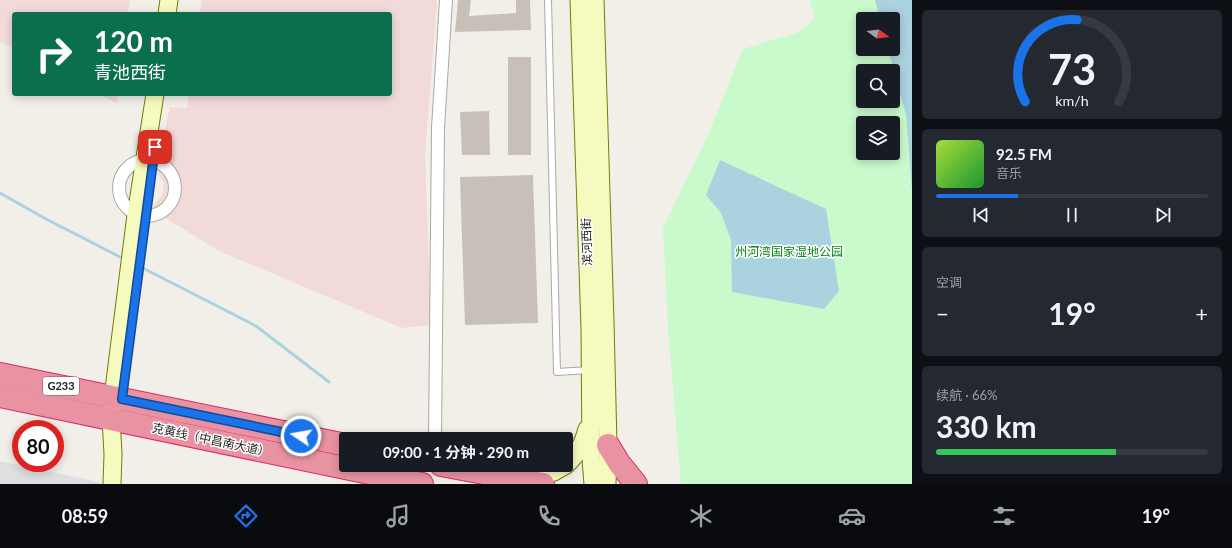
<!DOCTYPE html>
<html lang="zh">
<head>
<meta charset="utf-8">
<style>
	:root { --surface:#171b24; --page:#242831; --text:#f1f3f6; --muted:#9ea1a6; --line:#363941; --accent:#1a73e8 }
	body { margin:0; font-family:Lato,"Noto Sans SC",sans-serif; background:var(--page); color:var(--text); height:100vh; display:flex; flex-direction:column; font-size:15px; white-space:nowrap }
	* { box-sizing:border-box; margin:0 }
	p { font-size:13px; color:var(--muted) }
	.icon { flex:none; width:22px; height:22px; fill:none; stroke:currentColor; stroke-width:2; stroke-linecap:round; stroke-linejoin:round }
	.map { position:relative; flex:1; overflow:hidden }
	.drawer { display:flex; flex-direction:column; gap:10px; padding:10px; background:#0d0f14; width:320px }
	.drawer>* { flex:none }
	.top-card { position:absolute; left:12px; top:12px; width:380px; height:84px; border-radius:4px; box-shadow:0 2px 10px #0003; background:#0b6e4f; color:#fff; overflow:hidden }
	.needle { width:26px; rotate:105deg }
	.controls { position:absolute; left:856px; top:12px; display:grid; gap:8px }
	.controls a { display:grid; place-items:center; width:44px; height:44px; border-radius:4px; background:var(--surface); box-shadow:0 2px 10px #0003; font-size:20px }
	.speed { position:absolute; left:12px; top:420px; display:flex; gap:8px; font-size:20px; font-weight:700; text-align:center }
	.speed>* { display:grid; place-content:center; width:52px; height:52px; border-radius:50%; background:var(--surface); box-shadow:0 2px 10px #0003; line-height:1 }
	.speed .limit { border:6px solid #d22; background:#fff; color:#111 }
	.pin { position:absolute; display:grid; place-items:center; width:34px; height:34px; color:#fff; margin:-17px; border-radius:8px; box-shadow:0 2px 6px #0006 }
	.me { position:absolute; width:44px; margin:-22px; rotate:282deg; stroke-linejoin:round; filter:drop-shadow(0 0 3px #0008) }
	.turn { display:flex; align-items:center; gap:14px; height:84px; padding:0 16px; font-size:18px }
	.turn .icon { width:52px; height:52px; stroke-width:2.5 }
	.turn b { display:block; font-size:28px; line-height:34px }
	.big { font-size:30px; font-weight:700; line-height:1.1 }
	.drawer .tile { flex:1; display:flex; flex-direction:column; justify-content:center; gap:6px; min-width:0; padding:0 14px; border-radius:6px; background:var(--page) }
	.drawer .dial { align-items:center; gap:0 }
	.dial svg { height:104px; overflow:visible; fill:none; stroke:var(--line); stroke-width:7; stroke-linecap:round; text-anchor:middle }
	.dial text { fill:var(--text); stroke:none }
	.song { display:flex; align-items:center; gap:12px }
	.cover { width:48px; height:48px; border-radius:6px; background:linear-gradient(135deg,hsl(80 70% 55%),hsl(130 70% 35%)) }
	.played { height:4px; border-radius:2px; background:linear-gradient(90deg,var(--accent) 30%,var(--line) 30%) }
	.keys { display:flex; justify-content:space-around; direction:ltr }
	.heat { display:flex; justify-content:space-between; align-items:center; font-size:22px; direction:ltr }
	.charge { height:6px; border-radius:3px; background:linear-gradient(90deg,#34c759 66%,var(--line) 0) }
	.trip { position:absolute; left:339px; top:432px; width:234px; height:40px; border-radius:4px; background:var(--surface); box-shadow:0 2px 10px #0003; font-weight:700; line-height:40px; text-align:center }
	.tabs { display:flex; height:64px; justify-content:space-around; align-items:center; background:#090b0e; color:var(--muted) }
	.tabs .icon { width:28px; height:28px }
	.tabs .active { color:var(--accent) }
	.tabs b { font-size:18px; color:var(--text) }
	main { display:flex; flex:1; min-height:0 }
	.map>svg:first-child { display:block }
	.residential { fill:#e0dfdf }
	.commercial { fill:#f2dad9 }
	.park { fill:#c8facc; fill-rule:evenodd }
	.water { fill:#aad3df }
	.lines { fill:none; stroke-linecap:round; stroke-linejoin:round }
	.stream { stroke:#aad3df; stroke-width:3 }
	.building { fill:#c7bfb8 }
	.lane-casing { stroke:#a9a9a9; stroke-width:8 }
	.street-casing { stroke:#a9a9a9; stroke-width:14 }
	.secondary-casing { stroke:#707d05; stroke-width:19 }
	.highway-casing { stroke:#dc2a67; stroke-width:24 }
	.lane { stroke:#fff; stroke-width:6 }
	.street { stroke:#fff; stroke-width:12 }
	.secondary { stroke:#f7fabf; stroke-width:17 }
	.highway { stroke:#e892a2; stroke-width:22 }
	.route-casing { stroke:#114b97; stroke-width:10 }
	.route { stroke:#1a73e8; stroke-width:7 }
	.labels { text-anchor:middle; stroke-width:3; stroke-linejoin:round; paint-order:stroke }
	.shield { fill:#fff; stroke:#646464; stroke-width:1 }
	.shield-label { font-size:11px; font-weight:bold; fill:#222 }
	.street-label { font-size:12px; fill:#222; stroke:#fff }
	.park-label { font-size:12px; fill:#0c8416; stroke:#fff }
</style>
</head>
<body>
<main>
<div class="map">
<svg width="912" height="484" viewBox="0 0 912 484">
	<rect width="100%" height="100%" fill="#f2efe9"/>
	<polygon class="residential" points="0,461 99,482 99,484 0,484"/>
	<g class="commercial">
		<polygon points="0,0 130,0 128,14 14,14 14,49 0,42"/>
		<polygon points="202,0 437,0 425,155 431,325 402,328 219,251 151,209 162,195 164,182 156,171 170,107 187,108 189,94 390,94 390,14 200,14"/>
		<polygon points="99,94 118,94 117,104"/>
	</g>
	<path class="park" d="M810,0H912V484H681L668,327L663,228L707,137L743,49L796,33L815,19ZM863,19H893V49H863ZM863,71H893V101H863ZM863,123H893V153H863Z"/>
	<g class="water">
		<polygon points="875,0 912,0 912,190 906,115 888,49 893,49 893,19 880,19"/>
		<polygon points="720,160 826,209 839,291 824,309 732,292 731,240 721,213 706,195"/>
	</g>
	<g class="lines">
		<g class="stream">
			<polyline points="0,193 46,219 124,259"/>
			<polyline points="135,264 256,326 329,382"/>
		</g>
	</g>
	<g class="building">
		<polygon points="458,0 471,0 469,16 516,13 516,0 530,0 531,30 455,32"/>
		<rect x="508" y="57" width="23" height="98"/>
		<polygon points="489,111 490,155 462,155 460,112"/>
		<polygon points="533,175 538,323 465,325 460,177"/>
	</g>
	<g class="lines">
		<g class="lane-casing">
			<polyline id="lane" points="548,0 557,372 589,370"/>
		</g>
		<g class="street-casing">
			<g id="street">
				<circle cx="147" cy="188" r="28"/>
				<polyline points="435,439 438,128 446,0"/>
			</g>
		</g>
		<g class="secondary-casing">
			<g id="secondary">
				<polyline points="579,0 590,328 591,459 593,484"/>
				<polyline points="595,0 605,322 608,445 607,484"/>
				<polyline points="167,14 169,0"/>
				<path d="M566,465C578,454 583,444 587,429"/>
				<polyline points="527,481 554,472 566,465"/>
				<polyline points="112,484 113,454 111,418 113,397 136,215 155,94"/>
			</g>
		</g>
		<g class="highway-casing">
			<g id="highway">
				<polyline points="0,374 346,445"/>
				<polyline points="0,396 422,484"/>
				<polyline points="608,445 619,463 636,484"/>
				<polyline points="441,465 543,484"/>
			</g>
		</g>
		<use href="#lane" class="lane"/>
		<use href="#street" class="street"/>
		<use href="#secondary" class="secondary"/>
		<use href="#highway" class="highway"/>
	</g>
	<g class="lines">
		<g class="route-casing">
			<polyline id="route" points="155,147 122,399 301,436"/>
		</g>
		<use href="#route" class="route"/>
	</g>
	<g class="labels">
		<rect class="shield" x="43" y="377" width="36" height="18" rx="3"/>
		<g class="shield-label">
			<text x="61" y="390">G233</text>
		</g>
		<g class="street-label">
			<text transform="translate(587 242) rotate(-92)" y="4">滨河西街</text>
			<text transform="translate(211 440) rotate(12)" y="4">克黄线（中昌南大道）</text>
		</g>
		<g class="park-label">
			<text x="789" y="256">州河湾国家湿地公园</text>
		</g>
	</g>
</svg>
<div class="controls">
<a><svg class="needle" viewBox="-14 -14 28 28"><path d="M0-13l5 13h-10z" fill="#e53935"/><path d="M0 13l5-13h-10z" fill="#9ea1a6"/></svg></a>
<a><svg class="icon" aria-label="search" viewBox="0 0 24 24"><circle cx="10" cy="10" r="6"/><path d="M15 15l6 6"/></svg></a>
<a><svg class="icon" aria-label="layers" viewBox="0 0 24 24"><path d="M12 4l9 5-9 5-9-5zM3 14l9 5 9-5"/></svg></a>
</div>
<div class="speed"><div class="limit">80</div></div>
<div class="pin" style="left:155px;top:147px;background:#d93025"><svg class="icon" aria-label="arrive" viewBox="0 0 24 24"><path d="M6 21V4h12l-3 4 3 4H6"/></svg></div>
<svg class="me" style="left:301px;top:436px" viewBox="-20 -20 40 40"><circle r="17" fill="#1a73e8" stroke="#fff" stroke-width="3"/><path d="M0-11L8 9 0 5-8 9z" fill="#fff"/></svg>
<div class="trip">09:00 · 1 分钟 · 290 m</div>
<div class="top-card">
<div class="turn"><svg class="icon" aria-label="right" viewBox="0 0 24 24"><path d="M7 20v-9h11M14 6l5 5-5 5"/></svg><div><b>120 m</b>青池西街</div></div>
</div>
</div>
<section class="drawer">
<div class="tile dial"><svg viewBox="0 0 100 80">
<path d="M14 69A42 42 0 1 1 86 69"/>
<path d="M14 69A42 42 0 0 1 54 6" stroke="#1a73e8"/>
<text x="50" y="56" font-size="32" font-weight="700">73</text>
<text x="50" y="72" font-size="11">km/h</text>
</svg></div>
<div class="tile">
<div class="song"><i class="cover"></i><div><b>92.5 FM</b><p>音乐</p></div></div>
<div class="played"></div>
<div class="keys"><svg class="icon" aria-label="previous" viewBox="0 0 24 24"><path d="M18 5L8 12l10 7zM5 5v14"/></svg><svg class="icon" aria-label="pause" viewBox="0 0 24 24"><path d="M8 5v14M16 5v14"/></svg><svg class="icon" aria-label="next" viewBox="0 0 24 24"><path d="M6 5l10 7-10 7zM19 5v14"/></svg></div>
</div>
<div class="tile"><p>空调</p>
<div class="heat"><a>−</a><b class="big">19°</b><a>+</a></div>
</div>
<div class="tile"><p>续航 · 66%</p><b class="big">330 km</b><div class="charge"></div></div>
</section>
</main>
<nav class="tabs">
<b>08:59</b>
<svg class="icon active" aria-label="directions" viewBox="0 0 24 24"><path d="M12 3l9 9-9 9-9-9zM9 14v-3h6M13 9l2 2-2 2"/></svg>
<svg class="icon" aria-label="music" viewBox="0 0 24 24"><path d="M9 18V5l10-2v13"/><circle cx="6" cy="18" r="3"/><circle cx="16" cy="16" r="3"/></svg>
<svg class="icon" aria-label="phone" viewBox="0 0 24 24"><path d="M5 4h4l2 5-3 2q2 4 5 5l2-3 5 2v4C11 20 4 13 5 4z"/></svg>
<svg class="icon" aria-label="climate" viewBox="0 0 24 24"><path d="M12 3v18M4 7l16 10M4 17L20 7"/></svg>
<svg class="icon" aria-label="car" viewBox="0 0 24 24"><path d="M5 17H2v-5l4-1 3-4h7l3 4 3 1v5h-3M9 17h6M6 11h13"/><circle cx="7" cy="17" r="2"/><circle cx="17" cy="17" r="2"/></svg>
<svg class="icon" aria-label="filters" viewBox="0 0 24 24"><path d="M4 7h16M4 17h16"/><circle cx="9" cy="7" r="2"/><circle cx="15" cy="17" r="2"/></svg>
<b>19°</b>
</nav>
</body>
</html>
